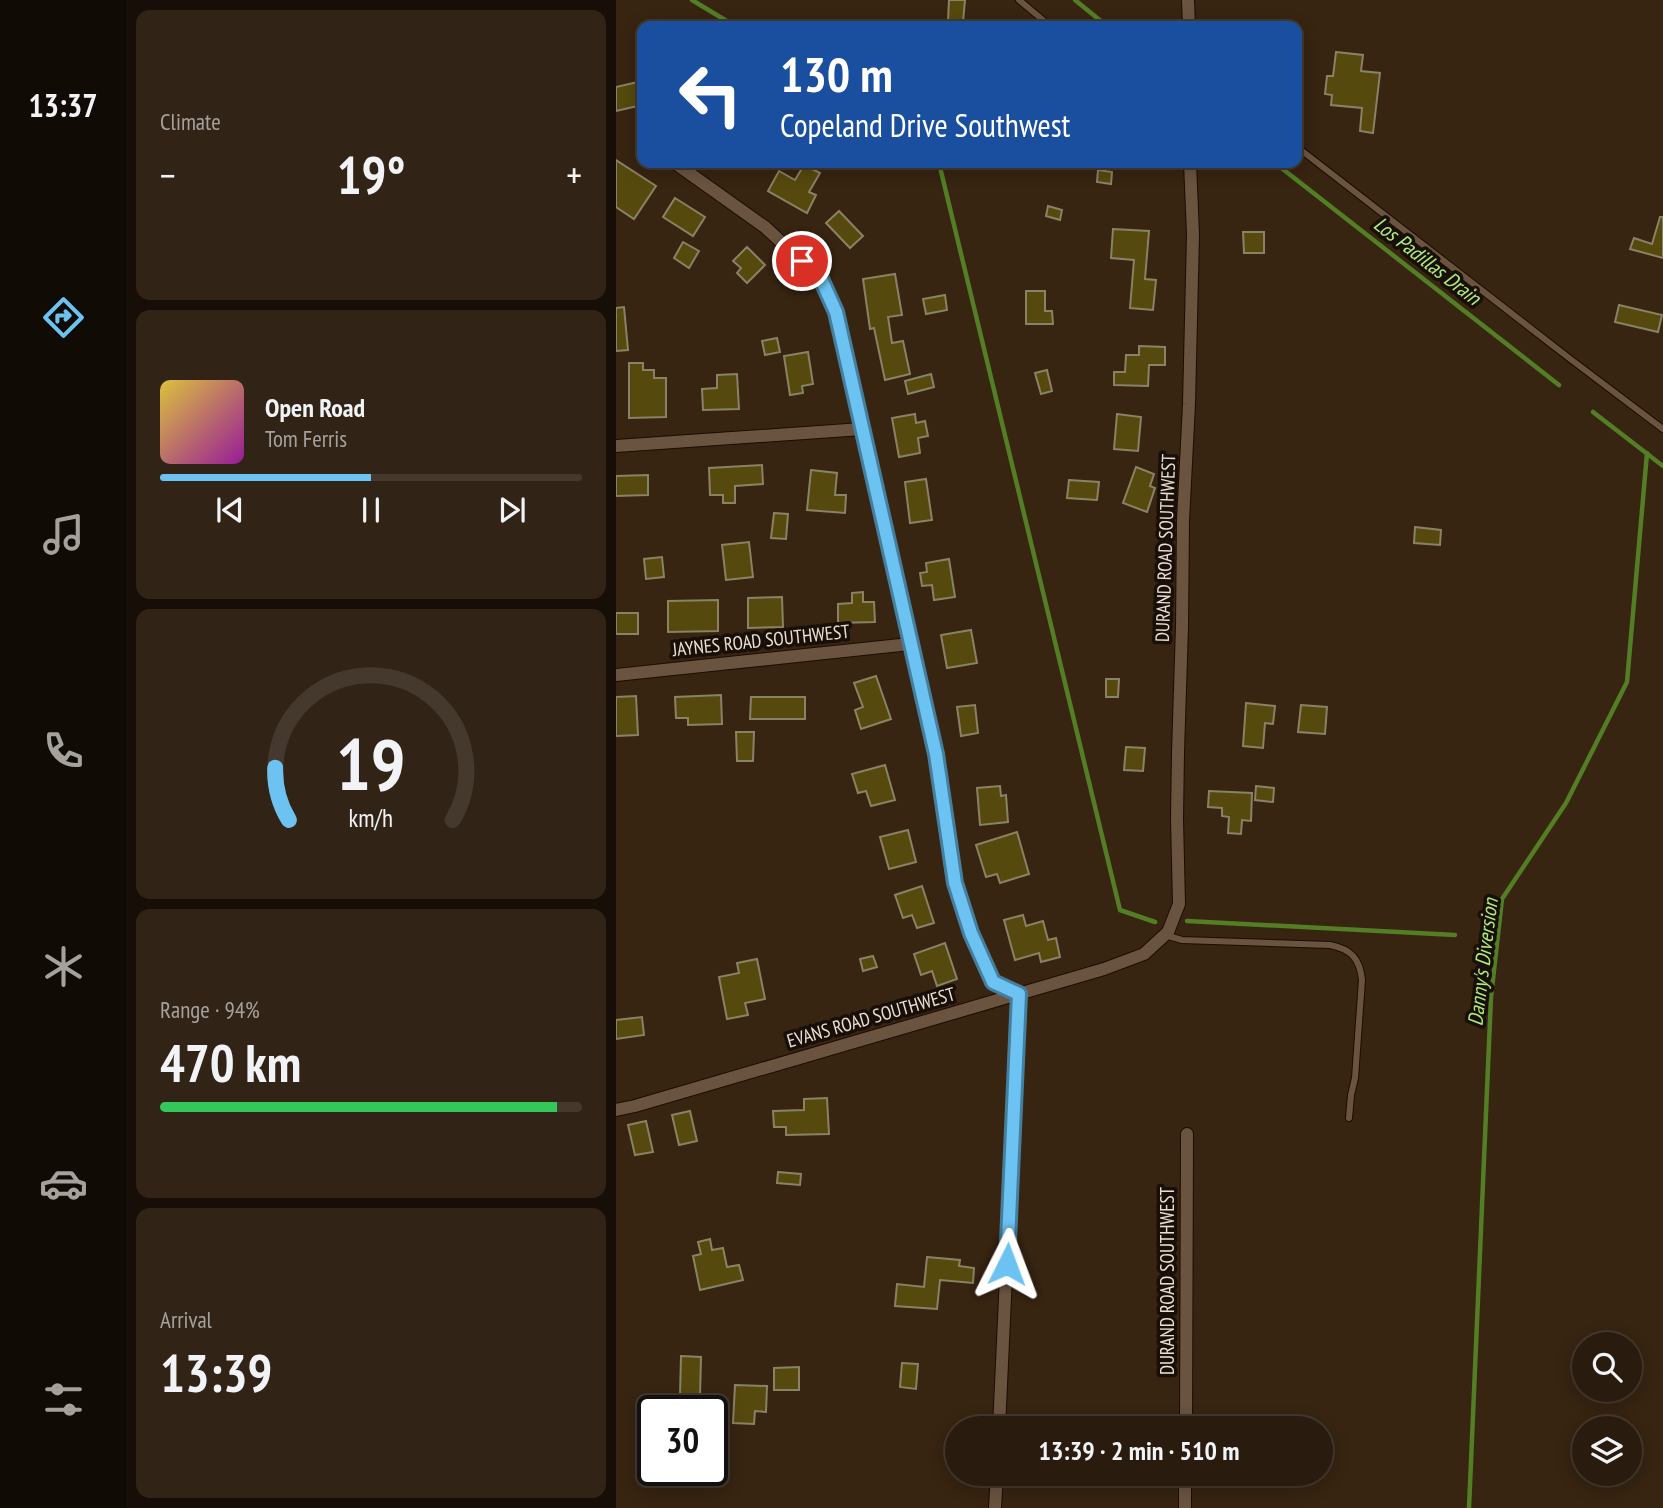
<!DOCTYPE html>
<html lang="en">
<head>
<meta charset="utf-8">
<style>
	:root { --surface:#291b0d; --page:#312416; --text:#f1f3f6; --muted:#a5a19d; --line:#45392e; --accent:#6cc3f2 }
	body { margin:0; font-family:"PT Sans Narrow",sans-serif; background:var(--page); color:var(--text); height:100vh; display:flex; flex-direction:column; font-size:26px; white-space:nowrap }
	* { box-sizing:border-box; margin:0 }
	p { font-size:23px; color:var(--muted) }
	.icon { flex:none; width:38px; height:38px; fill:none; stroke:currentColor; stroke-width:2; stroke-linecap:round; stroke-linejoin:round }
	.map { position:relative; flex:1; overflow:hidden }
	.side { display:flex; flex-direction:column; gap:10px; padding:10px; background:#170f07; width:490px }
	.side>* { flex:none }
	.banner { position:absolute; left:21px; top:21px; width:665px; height:147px; border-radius:14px; box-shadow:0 4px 18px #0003,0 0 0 2px var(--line); background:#1a4fa0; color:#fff; overflow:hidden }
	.fabs { position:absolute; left:956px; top:1332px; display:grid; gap:14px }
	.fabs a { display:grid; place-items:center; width:70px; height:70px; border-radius:50%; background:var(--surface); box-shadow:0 4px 18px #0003,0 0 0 2px var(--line); font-size:35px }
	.speed { position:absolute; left:21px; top:1395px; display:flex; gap:14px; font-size:35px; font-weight:700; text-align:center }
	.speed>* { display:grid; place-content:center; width:91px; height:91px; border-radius:50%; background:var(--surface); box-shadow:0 4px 18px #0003,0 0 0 2px var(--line); line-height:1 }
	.speed .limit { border:4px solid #111; border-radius:10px; background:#fff; color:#111 }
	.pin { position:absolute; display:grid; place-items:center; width:60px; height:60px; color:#fff; margin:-30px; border:4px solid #fff; border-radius:50%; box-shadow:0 2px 7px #0007 }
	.me { position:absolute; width:77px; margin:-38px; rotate:3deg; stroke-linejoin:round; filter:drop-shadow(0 0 5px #0008) }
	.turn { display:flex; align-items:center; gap:24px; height:147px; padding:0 28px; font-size:32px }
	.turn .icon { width:91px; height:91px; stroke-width:2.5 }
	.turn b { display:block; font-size:49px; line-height:60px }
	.big { font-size:52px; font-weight:800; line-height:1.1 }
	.side .tile { flex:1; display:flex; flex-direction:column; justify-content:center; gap:10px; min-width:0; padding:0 24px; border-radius:14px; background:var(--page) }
	.side .dial { align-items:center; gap:0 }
	.dial svg { height:182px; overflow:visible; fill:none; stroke:var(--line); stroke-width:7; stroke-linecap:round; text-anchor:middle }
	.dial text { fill:var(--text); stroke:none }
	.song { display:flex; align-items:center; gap:21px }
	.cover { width:84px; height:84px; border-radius:10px; background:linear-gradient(135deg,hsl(50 70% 55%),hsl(300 70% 35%)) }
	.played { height:7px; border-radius:4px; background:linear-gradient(90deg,var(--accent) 50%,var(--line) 50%) }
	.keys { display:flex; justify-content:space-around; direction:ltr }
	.heat { display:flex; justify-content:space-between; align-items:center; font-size:38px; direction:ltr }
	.charge { height:10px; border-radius:5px; background:linear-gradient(90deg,#34c759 94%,var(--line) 0) }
	.trip { position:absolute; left:329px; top:1416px; width:388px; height:70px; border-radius:35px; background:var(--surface); box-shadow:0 4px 18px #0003,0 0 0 2px var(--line); font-weight:800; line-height:70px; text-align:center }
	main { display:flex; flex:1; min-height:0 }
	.menu { display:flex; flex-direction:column; width:126px; justify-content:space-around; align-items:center; background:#100b05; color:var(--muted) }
	.menu .icon { width:49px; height:49px }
	.menu .on { color:var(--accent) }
	.menu b { font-size:32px; color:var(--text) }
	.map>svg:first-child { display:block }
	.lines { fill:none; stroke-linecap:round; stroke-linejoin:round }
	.stream { stroke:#537e25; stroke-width:4.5 }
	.building { fill:#55490e; stroke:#898265; stroke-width:2 }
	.service-casing { stroke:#1e0c00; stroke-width:8 }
	.minor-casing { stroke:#1e0c00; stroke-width:14 }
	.service { stroke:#6a5440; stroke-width:6 }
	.minor { stroke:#6a5440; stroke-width:12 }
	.route-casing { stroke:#467f9d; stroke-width:18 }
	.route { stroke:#6cc3f2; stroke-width:12 }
	.labels { text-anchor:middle; stroke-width:7; stroke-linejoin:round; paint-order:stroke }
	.street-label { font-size:19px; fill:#ecded3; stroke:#180f08 }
	.water-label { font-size:21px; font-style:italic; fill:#b0ec7a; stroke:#180f08 }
</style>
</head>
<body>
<main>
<nav class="menu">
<b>13:37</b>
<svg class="icon on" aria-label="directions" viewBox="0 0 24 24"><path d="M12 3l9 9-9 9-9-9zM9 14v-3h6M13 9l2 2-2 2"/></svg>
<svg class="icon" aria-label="music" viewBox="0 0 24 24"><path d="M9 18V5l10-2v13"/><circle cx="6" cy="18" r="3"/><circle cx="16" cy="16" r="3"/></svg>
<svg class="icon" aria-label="phone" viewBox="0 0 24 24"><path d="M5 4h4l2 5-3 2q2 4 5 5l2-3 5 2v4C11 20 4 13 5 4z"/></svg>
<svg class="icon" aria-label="climate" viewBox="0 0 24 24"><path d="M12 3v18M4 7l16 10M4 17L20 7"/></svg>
<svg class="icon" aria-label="car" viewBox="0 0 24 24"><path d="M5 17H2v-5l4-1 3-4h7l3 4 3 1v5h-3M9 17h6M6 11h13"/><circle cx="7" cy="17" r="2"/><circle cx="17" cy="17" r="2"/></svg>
<svg class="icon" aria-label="filters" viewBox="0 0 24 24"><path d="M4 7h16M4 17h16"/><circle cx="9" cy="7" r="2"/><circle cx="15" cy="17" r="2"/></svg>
</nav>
<section class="side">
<div class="tile"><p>Climate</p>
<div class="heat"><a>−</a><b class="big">19°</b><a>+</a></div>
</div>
<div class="tile">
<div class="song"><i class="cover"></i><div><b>Open Road</b><p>Tom Ferris</p></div></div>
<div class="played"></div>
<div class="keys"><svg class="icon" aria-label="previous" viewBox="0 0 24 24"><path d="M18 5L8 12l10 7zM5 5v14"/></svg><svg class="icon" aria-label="pause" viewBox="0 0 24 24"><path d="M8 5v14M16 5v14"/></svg><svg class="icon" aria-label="next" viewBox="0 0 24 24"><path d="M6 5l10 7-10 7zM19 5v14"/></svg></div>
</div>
<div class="tile dial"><svg viewBox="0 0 100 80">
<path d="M14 69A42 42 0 1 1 86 69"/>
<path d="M14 69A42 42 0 0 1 8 46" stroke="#6cc3f2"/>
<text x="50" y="56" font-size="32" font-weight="700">19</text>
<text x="50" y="72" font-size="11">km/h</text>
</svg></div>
<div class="tile"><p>Range · 94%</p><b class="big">470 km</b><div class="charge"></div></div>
<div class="tile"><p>Arrival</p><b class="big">13:39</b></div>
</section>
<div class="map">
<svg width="1047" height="1508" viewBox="0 0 1047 1508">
	<rect width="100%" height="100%" fill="#372411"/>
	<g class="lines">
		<g class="stream">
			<polyline points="76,0 119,26"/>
			<polyline points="459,0 491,26"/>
			<polyline points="323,163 504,910 539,922"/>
			<polyline points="659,163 943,385"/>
			<polyline points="977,412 1047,466"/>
			<polyline points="571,921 839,935"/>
			<polyline points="853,1508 875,997 886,899 950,803 1011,682 1031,453"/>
		</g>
	</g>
	<g class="building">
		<polygon points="333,0 349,0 347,22 332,21"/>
		<polygon points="720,52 747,55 745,71 764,73 757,133 744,131 746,108 715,105 716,95 709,94 711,76 717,76"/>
		<polygon points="26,81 26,105 0,111 0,87"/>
		<polygon points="0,160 40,186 18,219 0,207"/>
		<polygon points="188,165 204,173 193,192 200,195 191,213 152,191 163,171 179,180"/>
		<polygon points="482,170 496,172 495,184 481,182"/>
		<polygon points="59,198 89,217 77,236 47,217"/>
		<polygon points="432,206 446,210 444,220 430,216"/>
		<polygon points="223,211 247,236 234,248 210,223"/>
		<polygon points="1044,217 1047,217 1047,258 1014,249 1018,238 1036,244"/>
		<polygon points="497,229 533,231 529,279 540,280 537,310 514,308 518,260 495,258"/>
		<polygon points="627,232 648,232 648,253 628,253"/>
		<polygon points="67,242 83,251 73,268 58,258"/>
		<polygon points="131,247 149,265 131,283 121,273 125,268 117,261"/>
		<polygon points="279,274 286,315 272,317 276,343 287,341 294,374 269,380 258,328 254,329 247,279"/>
		<polygon points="410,291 429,291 429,311 436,311 437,324 410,324"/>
		<polygon points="329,295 331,310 310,314 307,299"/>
		<polygon points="1003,305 1046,315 1042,332 999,322"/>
		<polygon points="8,307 12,350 0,351 0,308"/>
		<polygon points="161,338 164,352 149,355 146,341"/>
		<polygon points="523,346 549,347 549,365 533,365 532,386 498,385 498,372 509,372 510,355 523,355"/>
		<polygon points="192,352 197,384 186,386 187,393 174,395 168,356"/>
		<polygon points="13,363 27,363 27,370 38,370 38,378 50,378 50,417 13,418"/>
		<polygon points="431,370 436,391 425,394 419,373"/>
		<polygon points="121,374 123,409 87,410 86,389 101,388 101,375"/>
		<polygon points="315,374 318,387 292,394 289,381"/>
		<polygon points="299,414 300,423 309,421 312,436 302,438 304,453 283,457 276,418"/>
		<polygon points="501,414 525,417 522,451 498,449"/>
		<polygon points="146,465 147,484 119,486 119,503 107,503 107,495 94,495 93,468"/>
		<polygon points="520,467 538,474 534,486 539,488 531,512 507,503"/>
		<polygon points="195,470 221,473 219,495 230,495 229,513 191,510"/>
		<polygon points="32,475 32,495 0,496 0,476"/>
		<polygon points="310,479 316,520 294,523 289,482"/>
		<polygon points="453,480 483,482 481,500 451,498"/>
		<polygon points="158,513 172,514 170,539 155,538"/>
		<polygon points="799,527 825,530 824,545 798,543"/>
		<polygon points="133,542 137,577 110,580 106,545"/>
		<polygon points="46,557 48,577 30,579 28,559"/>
		<polygon points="333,559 339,597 318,600 316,585 306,586 304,573 311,572 310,563"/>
		<polygon points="247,592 247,602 258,602 259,622 222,623 222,604 236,603 236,593"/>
		<polygon points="166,597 167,627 132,628 132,598"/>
		<polygon points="102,600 102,631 52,632 52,601"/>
		<rect x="0" y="613" width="22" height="21"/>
		<polygon points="355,630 361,663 331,668 325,635"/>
		<polygon points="260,676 275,719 245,729 239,710 247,707 238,683"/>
		<polygon points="490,679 503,679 502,697 490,697"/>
		<polygon points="105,695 106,724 72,725 72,718 60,718 59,697"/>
		<polygon points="20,696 22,735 0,736 0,697"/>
		<polygon points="135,697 189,697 189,719 134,719"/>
		<polygon points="630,703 659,706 657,724 649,723 647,748 627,746"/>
		<polygon points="359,705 362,733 345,736 341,707"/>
		<polygon points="685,705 711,707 709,734 682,732"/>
		<polygon points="120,732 138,732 137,761 121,761"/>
		<polygon points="510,747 529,748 527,771 508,770"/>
		<polygon points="269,765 279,800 255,806 250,791 242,793 236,774"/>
		<polygon points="384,786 385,796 390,795 392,822 364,825 361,788"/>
		<polygon points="640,786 658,788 657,802 639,800"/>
		<polygon points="593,791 636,793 635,821 626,820 625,834 612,833 613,817 606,816 606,808 592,807"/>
		<polygon points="292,830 300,862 273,869 264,837"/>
		<polygon points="401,832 413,874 384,883 381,874 370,877 360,845"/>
		<polygon points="306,886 318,923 301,928 296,915 287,918 279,895"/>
		<polygon points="407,915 410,926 427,921 432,940 440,938 444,957 425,962 423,953 399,960 388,920"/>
		<polygon points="329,943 341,979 321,986 316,971 305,975 298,954"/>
		<polygon points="257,956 261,967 247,971 244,959"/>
		<polygon points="141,959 149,999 129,1003 132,1015 111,1019 103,977 123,973 121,963"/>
		<polygon points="26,1017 28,1035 0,1039 0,1020"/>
		<polygon points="211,1098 213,1134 170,1135 170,1127 158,1127 157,1111 188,1110 188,1099"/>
		<polygon points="74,1111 81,1141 63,1145 56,1115"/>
		<polygon points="30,1121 37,1152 19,1155 12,1125"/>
		<polygon points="162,1172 185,1174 184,1185 161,1183"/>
		<polygon points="94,1239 96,1250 107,1248 111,1267 123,1265 127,1280 84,1290 77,1256 85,1254 82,1242"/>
		<polygon points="311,1257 344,1260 343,1266 358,1268 357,1283 324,1280 321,1309 279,1306 281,1284 308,1287"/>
		<polygon points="65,1356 85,1357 84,1396 64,1396"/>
		<polygon points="286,1363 302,1364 300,1389 284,1387"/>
		<polygon points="183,1367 183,1390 158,1390 158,1368"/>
		<polygon points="119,1385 151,1386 150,1412 139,1411 138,1424 117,1423"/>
	</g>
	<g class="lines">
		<g class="service-casing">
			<g id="service">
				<polyline points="403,0 434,26"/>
				<polyline points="681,147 953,358 1047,429"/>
				<path d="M549,935L566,940L714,945C735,949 744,959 746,980L739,1078L735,1095L733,1118"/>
			</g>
		</g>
		<g class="minor-casing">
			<g id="minor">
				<polyline points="572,0 573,26"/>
				<polyline points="59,163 149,227 205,279 220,312 320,754 339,883 354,933 377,982 403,994 383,1428"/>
				<polyline points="0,446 246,429"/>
				<polyline points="0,675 294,644"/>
				<polyline points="0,1110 19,1106 488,969 528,954 552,932 563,904 561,819 562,752 566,627 567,521 573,404 577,234 574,163"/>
				<polyline points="570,1428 571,1134"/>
				<polyline points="379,1508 381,1474"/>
				<polyline points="569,1508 569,1474"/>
			</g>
		</g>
		<use href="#service" class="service"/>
		<use href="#minor" class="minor"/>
	</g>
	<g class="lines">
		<g class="route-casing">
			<polyline id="route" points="186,261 205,279 220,312 320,754 339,883 355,933 377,982 403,994 391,1264"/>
		</g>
		<use href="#route" class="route"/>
	</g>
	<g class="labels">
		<g class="street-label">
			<text transform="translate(549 548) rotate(-88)" y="7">DURAND ROAD SOUTHWEST</text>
			<text transform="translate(145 640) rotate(-6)" y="7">JAYNES ROAD SOUTHWEST</text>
			<text transform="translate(255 1017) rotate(-16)" y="7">EVANS ROAD SOUTHWEST</text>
			<text transform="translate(551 1281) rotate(-90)" y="7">DURAND ROAD SOUTHWEST</text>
		</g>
		<g class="water-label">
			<text transform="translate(811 261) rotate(38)" y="7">Los Padillas Drain</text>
			<text transform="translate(867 962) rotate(-83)" y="7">Danny's Diversion</text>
		</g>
	</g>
</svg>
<div class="fabs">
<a><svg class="icon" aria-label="search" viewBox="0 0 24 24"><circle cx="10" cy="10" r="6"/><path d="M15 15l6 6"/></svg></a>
<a><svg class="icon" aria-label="layers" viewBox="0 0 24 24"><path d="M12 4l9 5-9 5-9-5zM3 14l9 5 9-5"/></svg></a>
</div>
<div class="speed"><div class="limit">30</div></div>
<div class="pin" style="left:186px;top:261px;background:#d93025"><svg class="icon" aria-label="arrive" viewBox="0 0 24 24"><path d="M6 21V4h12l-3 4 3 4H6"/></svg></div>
<svg class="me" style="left:391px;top:1264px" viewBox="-20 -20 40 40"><path d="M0-17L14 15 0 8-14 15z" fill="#6cc3f2" stroke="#fff" stroke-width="4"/></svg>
<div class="trip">13:39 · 2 min · 510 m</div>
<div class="banner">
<div class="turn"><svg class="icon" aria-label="left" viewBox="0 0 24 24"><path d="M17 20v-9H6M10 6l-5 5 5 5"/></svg><div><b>130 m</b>Copeland Drive Southwest</div></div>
</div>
</div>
</main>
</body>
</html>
